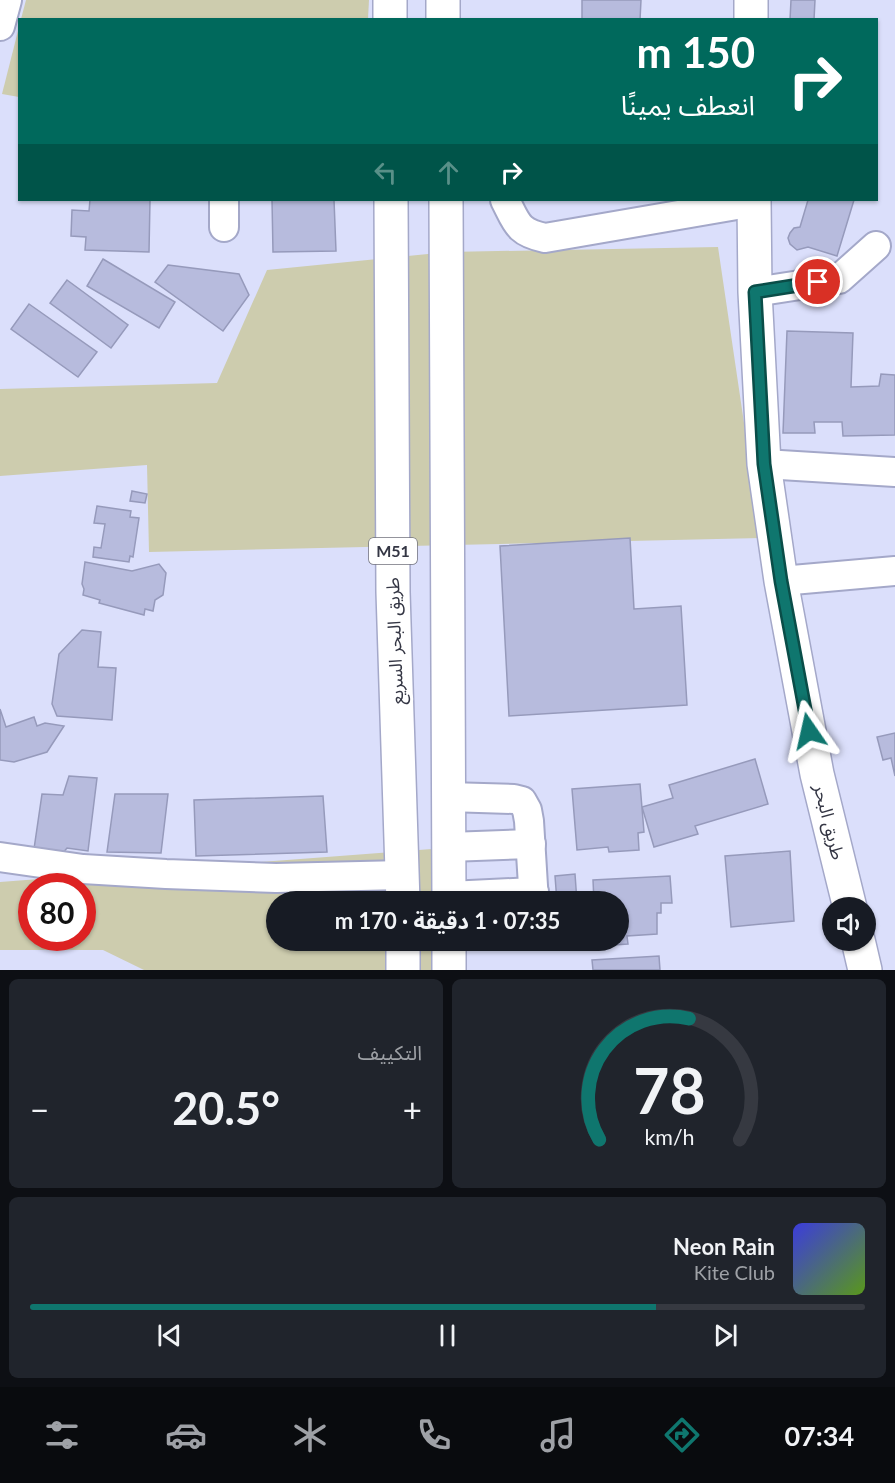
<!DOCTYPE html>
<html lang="ar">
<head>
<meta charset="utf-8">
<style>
	:root { --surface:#171b24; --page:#20242c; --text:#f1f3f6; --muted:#9ea1a6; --line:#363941; --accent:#0f766e }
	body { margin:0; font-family:Lato,"Noto Sans Arabic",sans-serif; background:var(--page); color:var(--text); direction:rtl; height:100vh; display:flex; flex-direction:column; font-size:22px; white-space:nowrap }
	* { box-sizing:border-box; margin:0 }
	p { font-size:20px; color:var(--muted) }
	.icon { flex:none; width:33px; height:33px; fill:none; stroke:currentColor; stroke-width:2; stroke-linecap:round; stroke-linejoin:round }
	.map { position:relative; height:970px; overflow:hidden; direction:ltr }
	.drawer { display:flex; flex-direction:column; gap:9px; padding:9px; background:#0d0f14; flex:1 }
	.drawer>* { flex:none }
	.top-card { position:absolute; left:18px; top:18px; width:860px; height:183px; border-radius:0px; box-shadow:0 2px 4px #0004; direction:rtl; background:#00695c; color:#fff; overflow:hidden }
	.tools { position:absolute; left:822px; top:897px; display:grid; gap:12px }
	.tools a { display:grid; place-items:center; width:54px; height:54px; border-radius:50%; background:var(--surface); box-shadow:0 2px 4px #0004; font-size:30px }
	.speed { position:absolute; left:18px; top:873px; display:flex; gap:12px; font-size:30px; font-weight:700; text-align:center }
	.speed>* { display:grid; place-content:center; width:78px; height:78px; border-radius:50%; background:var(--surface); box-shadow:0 2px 4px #0004; line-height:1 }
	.speed .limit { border:9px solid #d22; background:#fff; color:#111 }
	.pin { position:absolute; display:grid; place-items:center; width:51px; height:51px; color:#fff; margin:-26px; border:3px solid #fff; border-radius:50%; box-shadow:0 2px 6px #0007 }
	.me { position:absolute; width:66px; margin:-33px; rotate:349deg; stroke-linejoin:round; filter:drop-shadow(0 0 4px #0008) }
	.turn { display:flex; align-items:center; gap:21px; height:126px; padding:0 24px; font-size:27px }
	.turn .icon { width:78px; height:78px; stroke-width:2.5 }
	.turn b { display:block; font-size:42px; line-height:51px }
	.lanes { display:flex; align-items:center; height:57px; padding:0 24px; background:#0003; justify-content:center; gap:30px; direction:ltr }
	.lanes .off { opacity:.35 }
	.big { font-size:45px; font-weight:700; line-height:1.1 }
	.drawer .widget { flex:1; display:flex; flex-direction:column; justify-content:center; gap:9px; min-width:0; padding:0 21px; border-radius:9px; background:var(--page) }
	.drawer .dial { align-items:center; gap:0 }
	.dial svg { height:156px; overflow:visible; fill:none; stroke:var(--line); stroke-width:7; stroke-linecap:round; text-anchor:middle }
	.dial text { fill:var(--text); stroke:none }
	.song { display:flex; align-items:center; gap:18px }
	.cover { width:72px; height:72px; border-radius:9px; background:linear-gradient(135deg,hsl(240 70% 55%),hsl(90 70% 35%)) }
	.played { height:6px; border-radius:3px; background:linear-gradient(90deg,var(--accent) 75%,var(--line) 75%) }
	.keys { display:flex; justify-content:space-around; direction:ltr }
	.heat { display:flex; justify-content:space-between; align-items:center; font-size:33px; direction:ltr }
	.drawer .tiles { flex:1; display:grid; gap:9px; grid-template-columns:1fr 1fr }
	.widget:last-child { grid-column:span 2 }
	.trip { position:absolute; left:266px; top:891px; width:363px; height:60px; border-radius:30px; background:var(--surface); box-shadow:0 2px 4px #0004; font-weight:700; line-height:60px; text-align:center; direction:rtl }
	.menu { display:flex; height:96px; justify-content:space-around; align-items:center; background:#090b0e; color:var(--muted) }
	.menu .icon { width:42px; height:42px }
	.menu .on { color:var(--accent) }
	.menu b { font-size:27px; color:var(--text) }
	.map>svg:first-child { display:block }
	.green { fill:#cdccae; fill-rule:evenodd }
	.building { fill:#b7bbdd; stroke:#969abb; stroke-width:1.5 }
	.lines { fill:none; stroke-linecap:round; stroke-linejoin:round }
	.minor-casing { stroke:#a4a8c9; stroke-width:32 }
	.highway-casing { stroke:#a4a8c9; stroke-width:36 }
	.minor { stroke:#fff; stroke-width:28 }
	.highway { stroke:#fff; stroke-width:33 }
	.route-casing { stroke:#0a4d48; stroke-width:15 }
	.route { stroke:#0f766e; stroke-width:10 }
	.labels { text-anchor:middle; stroke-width:6; stroke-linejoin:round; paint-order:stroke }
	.shield { fill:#fff; stroke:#71727c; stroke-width:1.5 }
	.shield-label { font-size:16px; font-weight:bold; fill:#343644 }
	.street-label { font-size:18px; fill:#343644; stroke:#fff }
</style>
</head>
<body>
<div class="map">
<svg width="895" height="970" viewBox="0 0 895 970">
	<rect width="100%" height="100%" fill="#dbdffb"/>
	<g class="green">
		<polygon points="26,0 369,0 368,19 21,19"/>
		<polygon points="19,27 19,97 2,94"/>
		<polygon points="718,247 761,538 149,552 147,465 0,476 0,389 217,383 267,270 448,252"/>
		<path d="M445,848L447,901L276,902V940L448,941L449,970H144L103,950H0V882ZM32,886H82V938H32Z"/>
	</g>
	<g class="building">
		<polygon points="582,0 641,0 640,20 582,20"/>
		<polygon points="791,0 815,0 814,20 790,20"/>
		<polygon points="90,200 150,200 149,252 85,250 86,237 71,236 72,210 89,211"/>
		<polygon points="272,200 334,200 336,251 273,252"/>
		<polygon points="808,200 854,200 837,256 808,247 797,250 790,244 788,238 790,233 794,228 800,227"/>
		<polygon points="103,259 175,302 159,328 87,286"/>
		<polygon points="168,265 239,274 249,295 223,331 155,282"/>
		<polygon points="67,280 128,325 111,348 50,303"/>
		<polygon points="29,304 97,352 78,377 11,329"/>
		<polygon points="787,331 853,333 851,387 879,386 881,374 895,375 895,435 843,436 842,422 814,422 815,433 783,433"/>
		<polygon points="132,491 147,494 145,503 130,501"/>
		<polygon points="97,506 131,511 130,517 139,518 133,557 130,556 129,562 93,557 94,547 101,548 105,524 94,523"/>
		<polygon points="630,538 634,609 681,606 687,705 509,716 500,546"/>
		<polygon points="85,562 132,571 159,564 166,573 163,595 155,600 153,611 145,609 144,615 99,603 100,600 83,595 84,589 82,584"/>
		<polygon points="82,630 101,632 98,667 116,668 112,720 57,716 52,704 59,654"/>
		<polygon points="0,709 6,727 34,717 37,726 45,723 64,726 47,752 14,762 0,760"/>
		<polygon points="895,733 895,776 891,758 883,760 877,737"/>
		<polygon points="755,759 768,804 695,826 698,834 654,847 642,807 673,798 669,785"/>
		<polygon points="69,776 97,778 88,851 67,848 62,854 34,849 42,794 63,795"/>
		<polygon points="640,784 644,832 638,833 639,850 609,852 608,847 577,850 572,789"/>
		<polygon points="115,794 168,794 161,853 107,852"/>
		<polygon points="323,796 327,852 196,856 194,800"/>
		<polygon points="790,851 794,921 731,927 725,856"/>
		<polygon points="575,874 577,902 557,902 555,876"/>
		<polygon points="670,876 672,903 661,903 661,913 657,913 657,934 627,936 628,944 597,946 597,940 618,940 618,902 594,902 593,880"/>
		<polygon points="659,956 660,970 593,970 592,960"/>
	</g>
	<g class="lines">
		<g class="minor-casing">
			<g id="minor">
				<polyline points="0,26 7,0"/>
				<polyline points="224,200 224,227"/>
				<path d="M505,200C517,223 517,232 545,238L754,202"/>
				<polyline points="755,292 839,279 876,246"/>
				<polyline points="764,464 895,472"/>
				<polyline points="781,581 895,571"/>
				<polyline points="448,797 514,799 522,801 527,810 529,821 534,902"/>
				<polyline points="449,847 531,844"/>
				<polyline points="0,857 83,869 166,874 276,878 403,875"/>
				<polyline points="449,896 534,892"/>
			</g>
		</g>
		<g class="highway-casing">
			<g id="highway">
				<polyline points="390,0 390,20"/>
				<polyline points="443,0 443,20"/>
				<polyline points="751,0 751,20"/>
				<polyline points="391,200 393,592 403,902"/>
				<polyline points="446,200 449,902"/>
				<polyline points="754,200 755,292 764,464 781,581 817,774 850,908"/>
				<polyline points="403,940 403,970"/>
				<polyline points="449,940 449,970"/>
				<polyline points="858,940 865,970"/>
			</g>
		</g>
		<use href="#minor" class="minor"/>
		<use href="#highway" class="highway"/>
	</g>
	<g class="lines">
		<g class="route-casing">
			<polyline id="route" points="809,731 781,581 764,464 755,292 818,282"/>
		</g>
		<use href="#route" class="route"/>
	</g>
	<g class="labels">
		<rect class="shield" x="369" y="538" width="48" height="26" rx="4.5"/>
		<g class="shield-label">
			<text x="393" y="557">M51</text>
		</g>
		<g class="street-label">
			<text transform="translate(395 641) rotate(-92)" y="6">طريق البحر السريع</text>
			<text transform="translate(829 822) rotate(76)" y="6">طريق البحر</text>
		</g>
	</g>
</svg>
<div class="tools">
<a><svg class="icon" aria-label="sound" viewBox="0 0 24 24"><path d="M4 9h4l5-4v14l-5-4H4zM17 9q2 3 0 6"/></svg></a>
</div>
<div class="speed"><div class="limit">80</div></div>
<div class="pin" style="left:818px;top:282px;background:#d93025"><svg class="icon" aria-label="arrive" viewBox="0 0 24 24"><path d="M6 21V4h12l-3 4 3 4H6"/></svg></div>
<svg class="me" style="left:809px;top:731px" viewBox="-20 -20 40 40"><path d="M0-17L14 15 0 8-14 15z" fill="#0f766e" stroke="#fff" stroke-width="4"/></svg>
<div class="trip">07:35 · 1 دقيقة · 170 m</div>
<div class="top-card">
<div class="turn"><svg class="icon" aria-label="right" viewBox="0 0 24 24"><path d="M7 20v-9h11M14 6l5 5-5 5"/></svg><div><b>150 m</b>انعطف يمينًا</div></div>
<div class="lanes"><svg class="icon off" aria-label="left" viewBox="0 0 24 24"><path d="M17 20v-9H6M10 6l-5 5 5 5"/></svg><svg class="icon off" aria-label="ahead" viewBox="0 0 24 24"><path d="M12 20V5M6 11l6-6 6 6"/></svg><svg class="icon" aria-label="right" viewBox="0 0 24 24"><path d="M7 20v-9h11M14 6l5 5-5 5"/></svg></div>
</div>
</div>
<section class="drawer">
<div class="tiles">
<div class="widget dial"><svg viewBox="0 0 100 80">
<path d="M14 69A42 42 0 1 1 86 69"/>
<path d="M14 69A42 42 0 0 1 60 7" stroke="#0f766e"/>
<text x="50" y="56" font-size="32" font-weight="700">78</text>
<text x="50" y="72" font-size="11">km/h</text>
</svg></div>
<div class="widget"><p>التكييف</p>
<div class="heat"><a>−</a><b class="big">20.5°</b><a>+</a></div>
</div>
<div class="widget">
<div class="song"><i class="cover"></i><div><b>Neon Rain</b><p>Kite Club</p></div></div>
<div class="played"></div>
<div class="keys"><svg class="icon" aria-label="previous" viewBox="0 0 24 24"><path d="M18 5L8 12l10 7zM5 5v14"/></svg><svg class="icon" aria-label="pause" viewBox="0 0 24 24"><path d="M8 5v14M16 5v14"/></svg><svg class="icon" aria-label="next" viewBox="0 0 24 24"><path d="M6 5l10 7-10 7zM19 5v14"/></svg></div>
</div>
</div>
</section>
<nav class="menu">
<b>07:34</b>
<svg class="icon on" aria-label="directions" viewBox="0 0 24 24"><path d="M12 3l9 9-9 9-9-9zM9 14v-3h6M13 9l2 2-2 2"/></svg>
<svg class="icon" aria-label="music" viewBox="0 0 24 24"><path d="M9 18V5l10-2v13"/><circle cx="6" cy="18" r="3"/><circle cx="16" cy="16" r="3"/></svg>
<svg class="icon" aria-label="phone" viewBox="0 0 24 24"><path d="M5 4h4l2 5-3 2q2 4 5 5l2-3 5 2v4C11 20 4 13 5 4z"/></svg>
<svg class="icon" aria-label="climate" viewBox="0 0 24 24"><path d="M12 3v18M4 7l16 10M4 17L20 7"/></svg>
<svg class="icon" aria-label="car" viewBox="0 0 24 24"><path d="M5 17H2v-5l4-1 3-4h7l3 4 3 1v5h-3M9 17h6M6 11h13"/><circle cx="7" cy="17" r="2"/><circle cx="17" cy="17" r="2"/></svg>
<svg class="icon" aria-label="filters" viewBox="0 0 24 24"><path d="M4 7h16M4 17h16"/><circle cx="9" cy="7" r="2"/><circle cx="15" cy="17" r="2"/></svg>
</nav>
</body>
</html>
